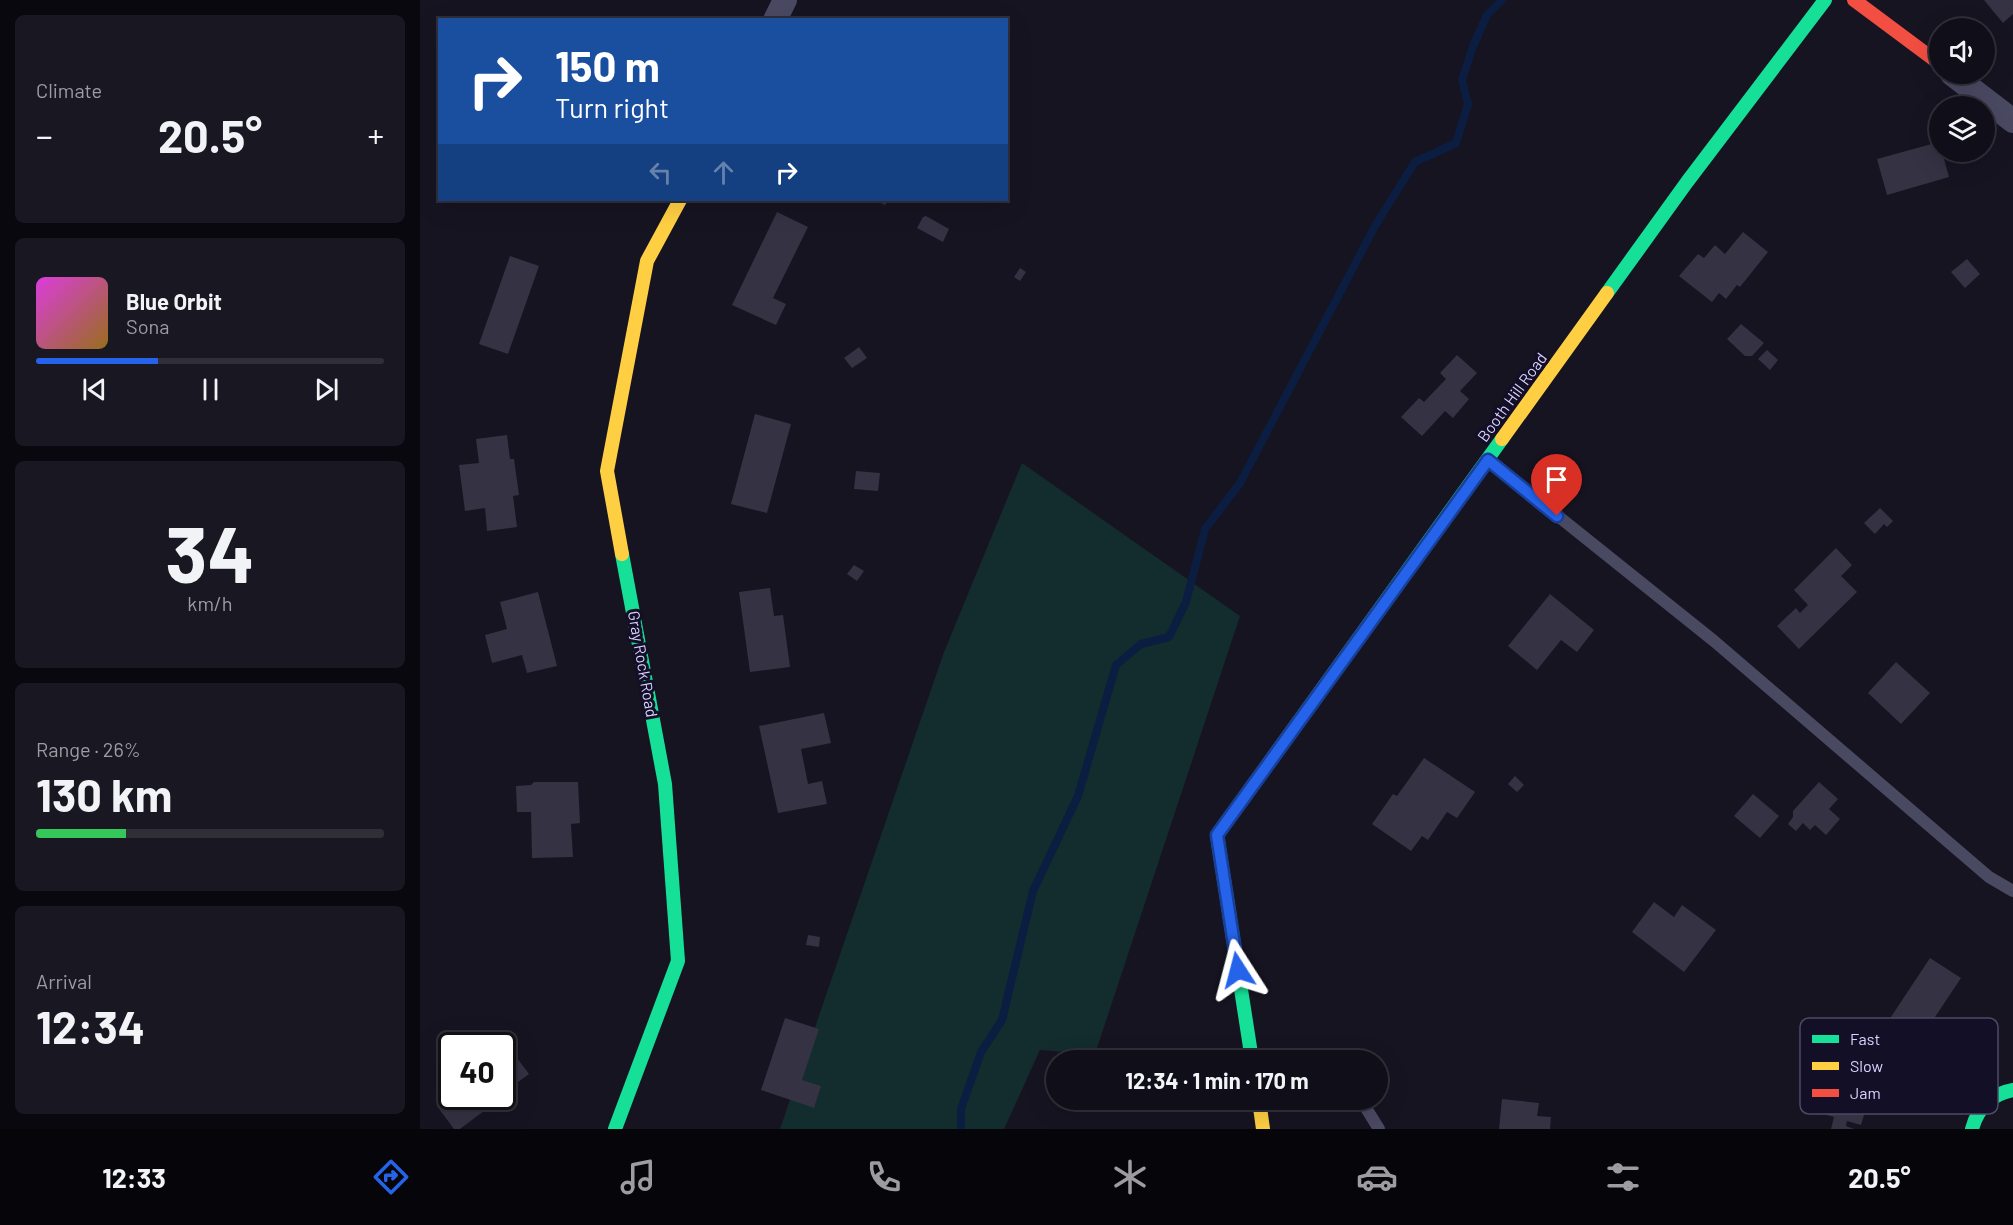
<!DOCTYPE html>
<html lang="en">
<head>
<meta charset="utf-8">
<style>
	:root { --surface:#100f19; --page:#191822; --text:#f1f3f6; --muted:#9c9ca2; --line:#302f38; --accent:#2563eb }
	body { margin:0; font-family:Barlow,sans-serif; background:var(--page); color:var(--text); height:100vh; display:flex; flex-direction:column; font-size:22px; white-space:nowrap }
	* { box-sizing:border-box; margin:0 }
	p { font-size:20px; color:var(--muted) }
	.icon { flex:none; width:33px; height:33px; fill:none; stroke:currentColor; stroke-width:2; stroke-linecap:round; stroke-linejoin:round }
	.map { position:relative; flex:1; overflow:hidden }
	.drawer { display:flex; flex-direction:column; gap:15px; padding:15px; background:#09080e; width:420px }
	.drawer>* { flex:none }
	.hud { position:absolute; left:18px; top:18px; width:570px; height:183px; border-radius:0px; box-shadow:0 6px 24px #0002,0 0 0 2px var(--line); background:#1a4fa0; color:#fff; overflow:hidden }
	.buttons { position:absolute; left:1509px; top:18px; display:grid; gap:12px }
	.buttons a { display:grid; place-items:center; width:66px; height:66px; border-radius:50%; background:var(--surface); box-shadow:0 6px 24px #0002,0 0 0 2px var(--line); font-size:30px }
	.speed { position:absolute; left:18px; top:1032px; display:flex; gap:12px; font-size:30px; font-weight:700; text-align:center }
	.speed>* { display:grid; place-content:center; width:78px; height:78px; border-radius:50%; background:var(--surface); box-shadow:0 6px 24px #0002,0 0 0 2px var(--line); line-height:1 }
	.speed .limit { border:3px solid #111; border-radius:9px; background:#fff; color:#111 }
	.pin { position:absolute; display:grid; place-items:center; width:51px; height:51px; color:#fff; margin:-62px -26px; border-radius:50% 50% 50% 0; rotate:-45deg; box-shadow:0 0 6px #0007 }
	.pin .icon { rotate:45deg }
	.me { position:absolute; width:66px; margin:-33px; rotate:351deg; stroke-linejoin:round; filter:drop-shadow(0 0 4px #0008) }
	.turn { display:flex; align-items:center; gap:21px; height:126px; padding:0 18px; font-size:27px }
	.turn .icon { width:78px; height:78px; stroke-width:2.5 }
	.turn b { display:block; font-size:42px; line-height:51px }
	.lanes { display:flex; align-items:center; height:57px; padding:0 18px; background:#0003; justify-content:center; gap:30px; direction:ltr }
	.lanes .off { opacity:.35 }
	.big { font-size:45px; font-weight:700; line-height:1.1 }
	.drawer .card { flex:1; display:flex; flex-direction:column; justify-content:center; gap:9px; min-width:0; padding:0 21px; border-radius:9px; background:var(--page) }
	.drawer .dial { align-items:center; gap:0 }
	.dial b { font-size:78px; line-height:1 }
	.song { display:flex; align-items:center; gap:18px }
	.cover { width:72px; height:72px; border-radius:9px; background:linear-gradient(135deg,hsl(300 70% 55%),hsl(40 70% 35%)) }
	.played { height:6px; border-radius:3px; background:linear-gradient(90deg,var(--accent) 35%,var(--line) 35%) }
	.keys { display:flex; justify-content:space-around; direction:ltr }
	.heat { display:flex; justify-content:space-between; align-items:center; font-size:33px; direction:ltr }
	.charge { height:9px; border-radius:4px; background:linear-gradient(90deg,#34c759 26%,var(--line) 0) }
	.trip { position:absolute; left:626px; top:1050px; width:342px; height:60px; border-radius:30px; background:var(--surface); box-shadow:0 6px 24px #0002,0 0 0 2px var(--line); font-weight:700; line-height:60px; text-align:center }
	.dock { display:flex; height:96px; justify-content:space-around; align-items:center; background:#06060a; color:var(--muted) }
	.dock .icon { width:42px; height:42px }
	.dock .current { color:var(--accent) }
	.dock b { font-size:27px; color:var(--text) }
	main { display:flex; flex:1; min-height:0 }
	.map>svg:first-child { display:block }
	.green { fill:#132c2d }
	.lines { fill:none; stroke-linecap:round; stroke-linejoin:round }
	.stream { stroke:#0b1e41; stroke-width:8 }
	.building { fill:#343243 }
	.lane { stroke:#4a4962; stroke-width:12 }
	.street { stroke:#4a4962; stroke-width:24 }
	.fast { stroke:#16e098; stroke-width:14 }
	.slow { stroke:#ffcf43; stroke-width:14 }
	.jam { stroke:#f24e42; stroke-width:14 }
	.route-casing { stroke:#184099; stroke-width:15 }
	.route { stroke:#2563eb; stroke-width:10 }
	.labels { text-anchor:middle; stroke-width:6; stroke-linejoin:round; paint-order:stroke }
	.street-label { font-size:16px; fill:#d9d4ff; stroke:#130f26 }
	.key { fill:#130f26; stroke:#4e4a67; stroke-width:1.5 }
	.key-label { font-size:16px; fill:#d9d4ff }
</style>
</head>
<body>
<main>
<section class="drawer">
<div class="card"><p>Climate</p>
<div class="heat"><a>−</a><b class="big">20.5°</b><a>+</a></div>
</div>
<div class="card">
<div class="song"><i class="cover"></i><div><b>Blue Orbit</b><p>Sona</p></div></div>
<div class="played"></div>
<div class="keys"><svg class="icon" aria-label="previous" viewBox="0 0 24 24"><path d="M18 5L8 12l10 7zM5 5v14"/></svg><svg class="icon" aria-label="pause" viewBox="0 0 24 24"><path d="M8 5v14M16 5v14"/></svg><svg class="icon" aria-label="next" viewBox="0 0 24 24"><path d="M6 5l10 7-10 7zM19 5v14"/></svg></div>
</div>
<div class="card dial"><b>34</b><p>km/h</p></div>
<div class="card"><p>Range · 26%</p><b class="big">130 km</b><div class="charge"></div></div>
<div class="card"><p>Arrival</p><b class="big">12:34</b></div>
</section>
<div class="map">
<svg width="1593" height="1129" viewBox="0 0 1593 1129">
	<rect width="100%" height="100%" fill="#161421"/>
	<polygon class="green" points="602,463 820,616 675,1054 620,1050 584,1129 360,1129 524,652"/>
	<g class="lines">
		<polyline class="stream" points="541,1129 541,1109 561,1052 582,1020 613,891 658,796 696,665 721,644 749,637 766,602 785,529 820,483 955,226 995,162 1036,143 1048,104 1042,80 1053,46 1067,15 1082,0"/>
	</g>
	<g class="building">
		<polygon points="1564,0 1593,0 1593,14 1583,23"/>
		<polygon points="1519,142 1520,152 1522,152 1529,177 1467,195 1457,159"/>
		<polygon points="455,200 468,200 465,205"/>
		<polygon points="357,212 388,227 353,298 366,304 356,325 312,305"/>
		<polygon points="506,216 529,229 523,242 497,228 503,217"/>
		<polygon points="1323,232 1348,252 1320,287 1317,285 1306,299 1299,293 1292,302 1259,276 1278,254 1284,258 1295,245 1305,254"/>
		<polygon points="90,256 119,266 88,354 59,344"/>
		<polygon points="1547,259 1560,274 1545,288 1531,272"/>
		<polygon points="600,268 606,272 600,281 594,277"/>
		<polygon points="1321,324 1344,343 1332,356 1325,356 1307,339"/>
		<polygon points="439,347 447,358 432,368 424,358"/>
		<polygon points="1347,350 1358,360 1350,370 1338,359"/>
		<polygon points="1037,355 1057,373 1040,391 1049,399 1033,418 1025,411 1002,436 981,417 999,398 1004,402 1026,379 1020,373"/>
		<polygon points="335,414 371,424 347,513 311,504"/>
		<polygon points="87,435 90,459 94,459 99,495 93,496 97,527 67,531 65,508 45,511 39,465 59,463 56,439"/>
		<polygon points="436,471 460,473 458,491 434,489"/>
		<polygon points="1460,508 1473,521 1467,527 1464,524 1455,534 1444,523"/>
		<polygon points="1416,548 1432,565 1421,576 1437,592 1379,649 1357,626 1376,608 1380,613 1388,605 1374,590"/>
		<polygon points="434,565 444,571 437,581 427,574"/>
		<polygon points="350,588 354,616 363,615 370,667 330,672 319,592"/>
		<polygon points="118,592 137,666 107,673 102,655 72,663 65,635 87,629 80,602"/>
		<polygon points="1130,594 1174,630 1157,652 1141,640 1117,670 1088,646"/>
		<polygon points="1476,662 1510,693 1481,724 1448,693"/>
		<polygon points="404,713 411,743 381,749 388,784 402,781 407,804 358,813 339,726"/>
		<polygon points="1004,758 1055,792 1037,818 1027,812 1008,840 1002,836 991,851 952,824 973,794 977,796"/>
		<polygon points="1095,776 1104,785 1097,792 1088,784"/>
		<polygon points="114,782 158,782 160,823 151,824 153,857 112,858 111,812 97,812 96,786 111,785"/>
		<polygon points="1399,782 1418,799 1409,809 1420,819 1406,835 1395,825 1390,830 1383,823 1376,831 1368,824 1373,817 1373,811"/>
		<polygon points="1333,794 1359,816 1340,838 1314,816"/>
		<polygon points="1234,902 1254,917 1262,905 1296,930 1264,972 1212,932"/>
		<polygon points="388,935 400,937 399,947 386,945"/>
		<polygon points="1510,958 1541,978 1511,1023 1506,1021 1492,1043 1465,1026"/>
		<polygon points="365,1018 399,1029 382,1080 401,1086 394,1108 341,1090"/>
		<polygon points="91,1050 109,1074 90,1088 89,1092 40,1129 34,1129 17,1106 30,1096 82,1096 82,1056"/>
		<polygon points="1415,1088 1449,1098 1441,1125 1427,1121 1426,1126 1434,1129 1411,1129 1414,1117 1407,1115"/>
		<polygon points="1082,1099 1119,1103 1117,1116 1131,1117 1130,1129 1079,1129"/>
	</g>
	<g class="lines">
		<g class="lane">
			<polyline points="1068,460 1294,641 1569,877 1593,891"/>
			<polyline points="941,1100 959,1129"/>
		</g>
		<g class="street">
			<polyline points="355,20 365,0"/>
			<polyline points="1532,74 1593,121"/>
		</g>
		<g class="fast">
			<polyline points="1187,293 1267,182 1405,0"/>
			<polyline points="832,1060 797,835 1082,439"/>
			<polyline points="195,1129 258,961 245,784 202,554"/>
			<path d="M1552,1129C1558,1107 1571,1094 1593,1090"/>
		</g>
		<g class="slow">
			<polyline points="1082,439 1187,293"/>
			<polyline points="202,554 187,471 227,261 260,200"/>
			<polyline points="839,1100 843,1129"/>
		</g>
		<polyline class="jam" points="1434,0 1520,64"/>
	</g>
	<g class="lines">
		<g class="route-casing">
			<polyline id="route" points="818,970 797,835 1068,460 1137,516"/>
		</g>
		<use href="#route" class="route"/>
	</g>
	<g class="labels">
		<g class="street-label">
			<text transform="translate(1092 397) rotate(-54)" y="6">Booth Hill Road</text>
			<text transform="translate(223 664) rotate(80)" y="6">Gray Rock Road</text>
		</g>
	</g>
	<rect x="1380" y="1018" width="198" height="96" rx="9" class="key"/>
	<rect x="1392" y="1035" width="27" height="8" fill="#16e098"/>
	<rect x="1392" y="1062" width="27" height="8" fill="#ffcf43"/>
	<rect x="1392" y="1089" width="27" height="8" fill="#f24e42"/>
	<g class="key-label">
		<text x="1430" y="1045">Fast</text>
		<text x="1430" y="1072">Slow</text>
		<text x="1430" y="1099">Jam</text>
	</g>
</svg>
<div class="buttons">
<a><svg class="icon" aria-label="sound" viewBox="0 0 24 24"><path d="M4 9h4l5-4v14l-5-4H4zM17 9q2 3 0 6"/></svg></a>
<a><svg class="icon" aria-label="layers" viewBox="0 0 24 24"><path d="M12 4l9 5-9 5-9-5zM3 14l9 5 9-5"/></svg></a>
</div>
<div class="speed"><div class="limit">40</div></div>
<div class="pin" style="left:1137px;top:516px;background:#d93025"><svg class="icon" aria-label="arrive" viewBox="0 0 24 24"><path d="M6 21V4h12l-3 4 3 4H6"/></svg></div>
<svg class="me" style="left:818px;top:970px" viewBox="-20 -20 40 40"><path d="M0-17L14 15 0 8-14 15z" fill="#2563eb" stroke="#fff" stroke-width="4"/></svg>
<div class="trip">12:34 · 1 min · 170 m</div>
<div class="hud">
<div class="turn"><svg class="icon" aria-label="right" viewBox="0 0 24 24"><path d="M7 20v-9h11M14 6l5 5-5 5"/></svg><div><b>150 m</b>Turn right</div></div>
<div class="lanes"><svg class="icon off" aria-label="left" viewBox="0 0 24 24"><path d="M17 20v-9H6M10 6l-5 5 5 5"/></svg><svg class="icon off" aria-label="ahead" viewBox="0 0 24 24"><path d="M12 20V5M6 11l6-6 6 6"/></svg><svg class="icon" aria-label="right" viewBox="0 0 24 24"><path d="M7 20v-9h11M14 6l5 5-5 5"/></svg></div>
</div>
</div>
</main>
<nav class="dock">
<b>12:33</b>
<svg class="icon current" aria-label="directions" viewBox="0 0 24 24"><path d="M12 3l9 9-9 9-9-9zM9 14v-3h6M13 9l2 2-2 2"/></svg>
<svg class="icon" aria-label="music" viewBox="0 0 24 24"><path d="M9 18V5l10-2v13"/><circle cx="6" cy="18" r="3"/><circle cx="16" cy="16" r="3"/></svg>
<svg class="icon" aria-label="phone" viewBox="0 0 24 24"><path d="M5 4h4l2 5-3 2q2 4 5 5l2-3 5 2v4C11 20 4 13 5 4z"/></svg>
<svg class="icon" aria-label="climate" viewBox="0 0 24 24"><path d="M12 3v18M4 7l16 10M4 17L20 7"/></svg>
<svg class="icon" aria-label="car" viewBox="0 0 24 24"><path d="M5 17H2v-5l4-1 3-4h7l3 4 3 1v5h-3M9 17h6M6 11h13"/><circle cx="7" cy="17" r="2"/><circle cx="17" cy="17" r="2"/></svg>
<svg class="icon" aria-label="filters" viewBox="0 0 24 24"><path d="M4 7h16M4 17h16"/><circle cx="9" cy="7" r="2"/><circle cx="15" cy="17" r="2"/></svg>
<b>20.5°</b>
</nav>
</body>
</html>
